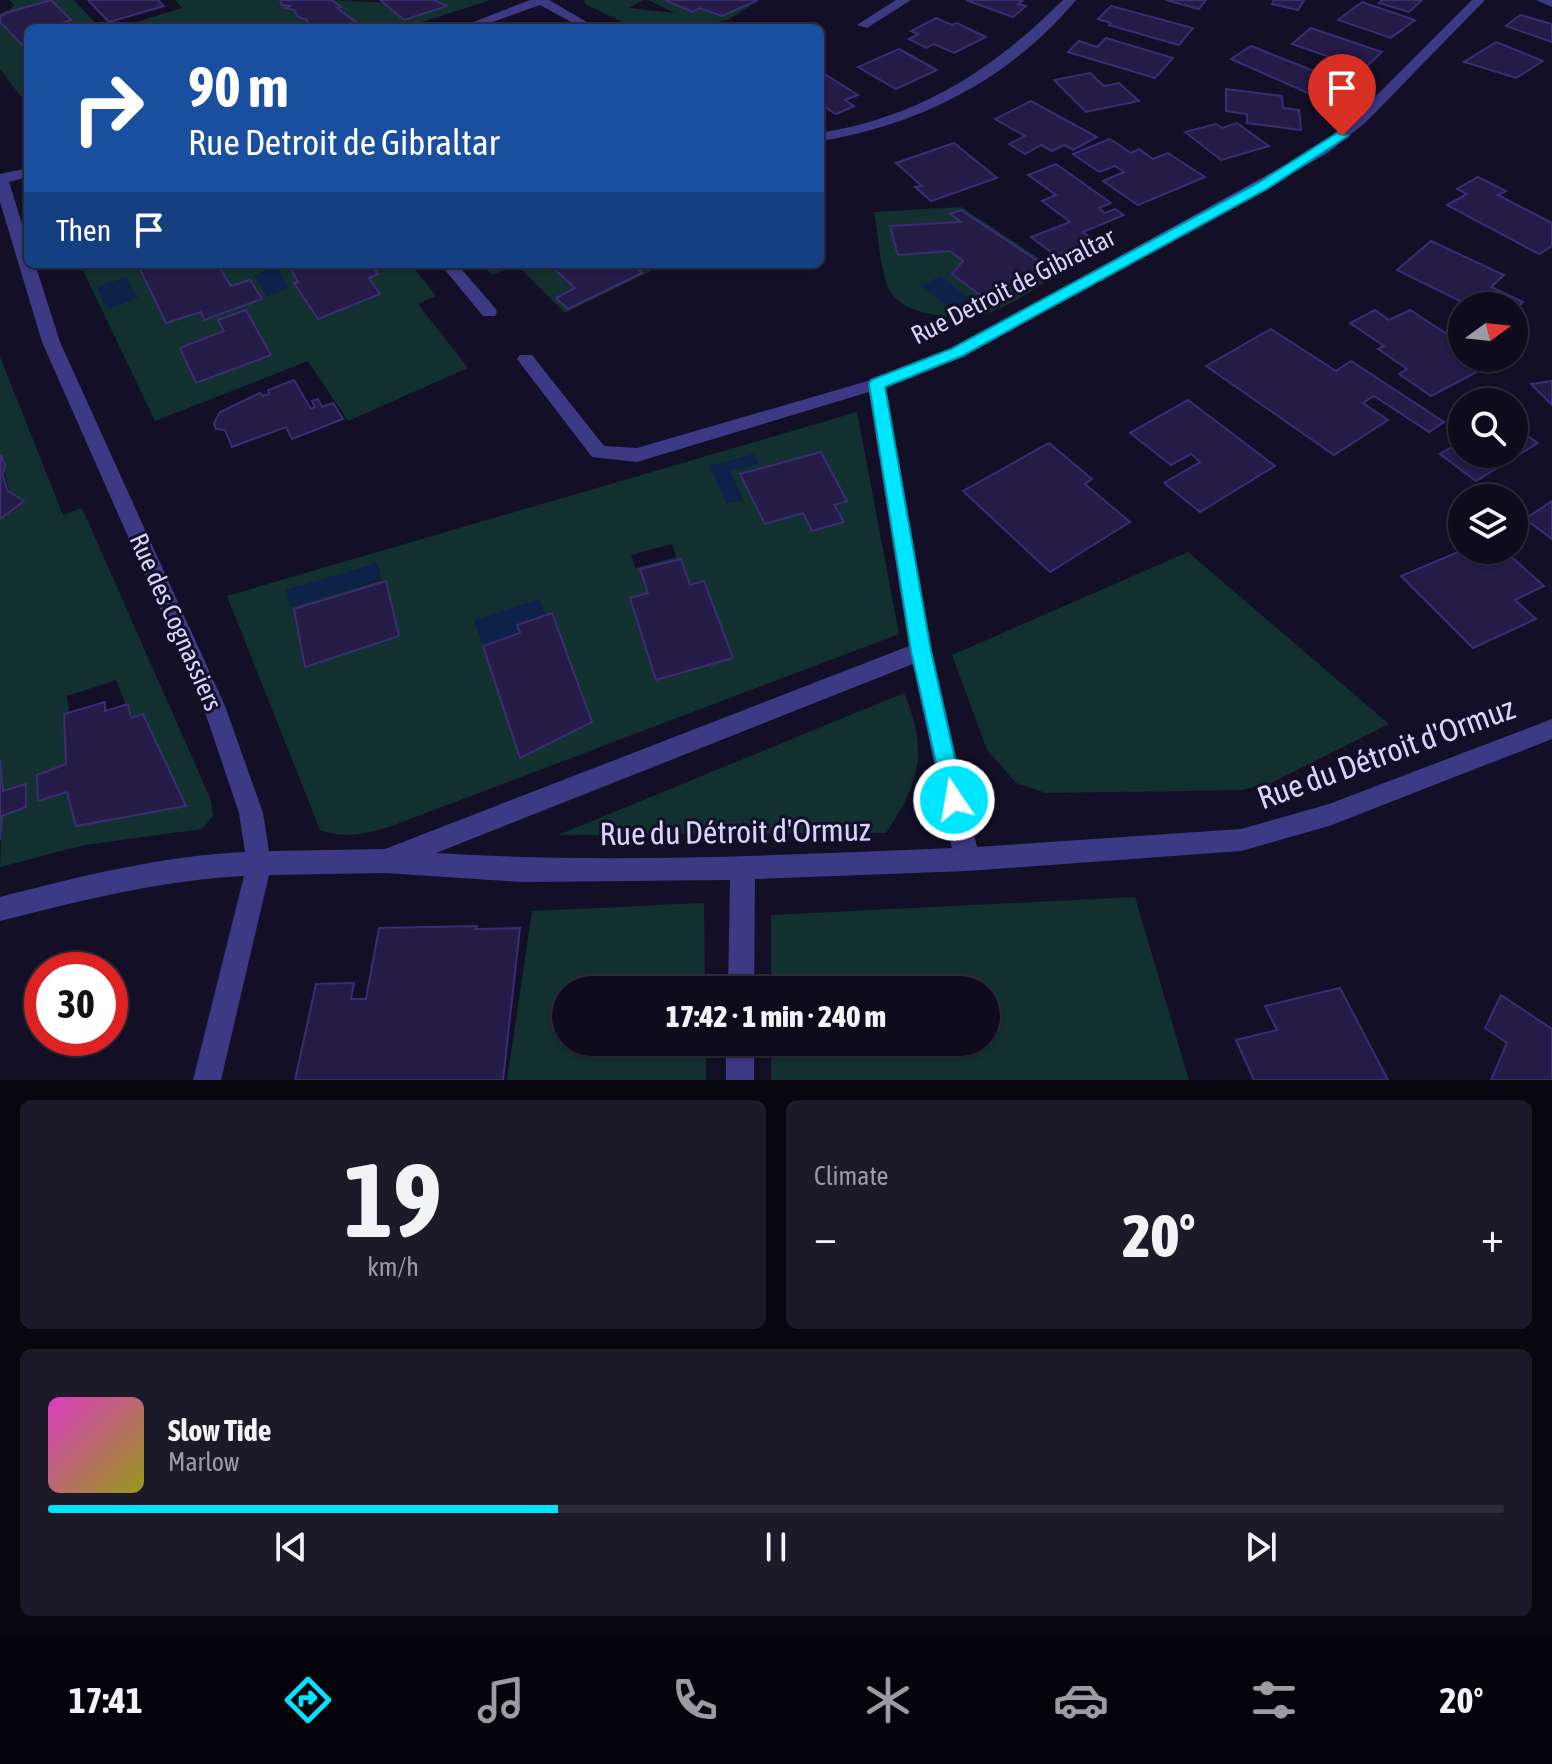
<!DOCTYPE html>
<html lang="en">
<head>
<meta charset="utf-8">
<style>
	:root { --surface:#0e0b1c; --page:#1c1929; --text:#f1f3f6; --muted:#9b9ba3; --line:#2e2b3b; --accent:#00e5ff }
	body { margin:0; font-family:"Asap Condensed",sans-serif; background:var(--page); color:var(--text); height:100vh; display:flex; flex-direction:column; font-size:30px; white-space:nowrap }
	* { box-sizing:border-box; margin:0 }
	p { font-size:26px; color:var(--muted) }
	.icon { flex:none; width:44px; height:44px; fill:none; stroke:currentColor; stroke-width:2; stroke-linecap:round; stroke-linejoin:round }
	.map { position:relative; height:1080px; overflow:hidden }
	.details { display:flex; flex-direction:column; gap:20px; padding:20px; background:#08060f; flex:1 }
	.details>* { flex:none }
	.hud { position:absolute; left:24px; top:24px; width:800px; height:244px; border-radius:12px; box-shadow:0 2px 6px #0004,0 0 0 2px var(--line); background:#1a4fa0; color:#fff; overflow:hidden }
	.needle { width:52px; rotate:75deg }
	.tools { position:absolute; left:1448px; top:292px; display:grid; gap:16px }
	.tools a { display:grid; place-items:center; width:80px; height:80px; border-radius:50%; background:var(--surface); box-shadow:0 2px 6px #0004,0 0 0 2px var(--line); font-size:40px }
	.speed { position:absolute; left:24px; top:952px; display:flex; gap:16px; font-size:40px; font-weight:700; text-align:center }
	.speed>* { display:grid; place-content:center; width:104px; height:104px; border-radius:50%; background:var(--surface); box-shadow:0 2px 6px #0004,0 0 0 2px var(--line); line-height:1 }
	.speed .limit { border:12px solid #d22; background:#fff; color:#111 }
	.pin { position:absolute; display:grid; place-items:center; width:68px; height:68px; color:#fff; margin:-82px -34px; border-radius:50% 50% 50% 0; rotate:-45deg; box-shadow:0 0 8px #0007 }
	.pin .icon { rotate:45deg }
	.me { position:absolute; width:88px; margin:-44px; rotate:348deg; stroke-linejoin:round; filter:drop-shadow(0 0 6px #0008) }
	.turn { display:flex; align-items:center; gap:28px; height:168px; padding:0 32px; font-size:36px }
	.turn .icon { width:104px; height:104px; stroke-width:2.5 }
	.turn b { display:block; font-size:56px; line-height:68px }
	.then { display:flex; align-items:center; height:76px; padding:0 32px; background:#0003; gap:16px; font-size:30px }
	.big { font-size:60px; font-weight:800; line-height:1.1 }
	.details .tile { flex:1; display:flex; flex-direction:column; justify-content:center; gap:12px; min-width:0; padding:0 28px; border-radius:12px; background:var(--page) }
	.details .dial { align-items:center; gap:0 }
	.dial b { font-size:104px; line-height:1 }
	.song { display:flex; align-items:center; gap:24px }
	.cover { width:96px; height:96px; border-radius:12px; background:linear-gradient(135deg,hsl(310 70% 55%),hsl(60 70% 35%)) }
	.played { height:8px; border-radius:4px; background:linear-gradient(90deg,var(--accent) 35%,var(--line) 35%) }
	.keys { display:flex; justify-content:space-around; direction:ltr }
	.heat { display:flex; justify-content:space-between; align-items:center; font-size:44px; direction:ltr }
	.details .tiles { flex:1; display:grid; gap:20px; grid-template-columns:1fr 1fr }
	.tile:last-child { grid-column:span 2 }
	.trip { position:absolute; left:552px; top:976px; width:448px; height:80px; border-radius:40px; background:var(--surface); box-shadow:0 2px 6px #0004,0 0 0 2px var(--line); font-weight:800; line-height:80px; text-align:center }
	.tabs { display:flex; height:128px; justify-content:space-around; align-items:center; background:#06040b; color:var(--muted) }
	.tabs .icon { width:56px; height:56px }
	.tabs .on { color:var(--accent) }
	.tabs b { font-size:36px; color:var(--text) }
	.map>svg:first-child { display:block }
	.green { fill:#12302f; fill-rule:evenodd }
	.water { fill:#0c2248 }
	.building { fill:#241b47; stroke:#3b2d73; stroke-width:2 }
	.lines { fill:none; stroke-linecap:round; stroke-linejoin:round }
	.street { fill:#3d3a85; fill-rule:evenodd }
	.route { fill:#00e5ff; stroke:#0095a6; stroke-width:2 }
	.labels { text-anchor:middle; stroke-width:6; stroke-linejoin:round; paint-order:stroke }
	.street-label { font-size:26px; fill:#d9d4ff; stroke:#130f26 }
	.near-street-label { font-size:32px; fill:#d9d4ff; stroke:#130f26 }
</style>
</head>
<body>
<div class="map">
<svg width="1552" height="1080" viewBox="0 0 1552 1080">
	<rect width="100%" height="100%" fill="#130f26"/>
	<g class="green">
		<polygon points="9,0 74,0 100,28 70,28 64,22 70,20 51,0 0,17 0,13 10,10 14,5"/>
		<polygon points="175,0 240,0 219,7 240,0 280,0 282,5 290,6 287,8 294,10 297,17 307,20 310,28 116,28 182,8"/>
		<polygon points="332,0 446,6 434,0 490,0 404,28 364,28 337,8 340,7"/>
		<polygon points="584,0 644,0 629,8 675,13 648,0 666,0 693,12 699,8 721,16 760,0 729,19 697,28 635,28 585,4"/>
		<polygon points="0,22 24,47 28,46 28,62 25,64 28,67 28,106 0,69"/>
		<path d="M961,207L1061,273C1012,301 985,329 926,313C913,310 896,303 890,291C879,269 879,236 874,212ZM961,210L1056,273L1032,285L1022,278L984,298L952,275L963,261L950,251L898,255L891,227L961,222L951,215Z"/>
		<path d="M80,264H154L140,269L166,323L201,312L204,319L261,299L250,280L231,286L217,264H304L291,269L298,282L294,284L318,319L379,294L369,278L378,274L371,264H411L436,296L418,304L468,368L348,421L308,361L155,421ZM224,331L271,355L196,383L180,348Z"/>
		<polygon points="481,264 556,264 551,267 575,288 556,298 568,309 641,274 630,264 665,264 565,313 517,265 492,275"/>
		<path d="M0,357L63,515L82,508L211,800L213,816L202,829L85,845L0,867L2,816L26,807V784L3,791L0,760V519L23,502C0,491 10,472 0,455ZM116,680L131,718L143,715L186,806L76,826L67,792L38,801L37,775L66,764L64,714L69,712L67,696Z"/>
		<path d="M857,412L899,634L389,827C366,834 344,839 320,830L227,596ZM821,453L847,501L834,505L844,521L813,531L803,513L765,524L740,474ZM672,544L676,557L636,568L631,555ZM681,559L690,585L704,581L732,658L656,680L630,599L648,593L641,569ZM377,564L381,580L290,607L287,590ZM386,581L399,635L305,667L294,609ZM540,600L545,615L552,614L592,722L520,758L475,621Z"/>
		<polygon points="1188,552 1389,724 1271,783 1243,790 1046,793 1016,783 987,750 952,655"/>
		<path d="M904,693C928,750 921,781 886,833L558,835Z"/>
		<polygon points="1135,897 1189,1080 771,1080 771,1042 986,1042 986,990 771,990 771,915"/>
		<polygon points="704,903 705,990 566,990 566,1042 706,1042 706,1080 507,1080 532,911"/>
	</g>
	<g class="water">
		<polygon points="277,267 289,288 267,297 254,275"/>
		<polygon points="940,276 972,300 954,311 921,286"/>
		<polygon points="126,277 138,298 107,309 97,287"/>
		<polygon points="754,454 759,464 730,471 743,500 727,504 709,466"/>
		<polygon points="377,563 381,579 290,608 286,590"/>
		<polygon points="540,599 545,615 517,625 520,633 483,646 475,620"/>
	</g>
	<g class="building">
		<polygon points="51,0 71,20 64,22 70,28 28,28 28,46 24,47 0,22 0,17 6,13"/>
		<polygon points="88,0 158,0 164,6 109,22"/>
		<polygon points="280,0 332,0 341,7 337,8 364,28 310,28 307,20 298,17 294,10 286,8 290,6 282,5"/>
		<polygon points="380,0 434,0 447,6 404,20"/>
		<polygon points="665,0 758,0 722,16 699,8 693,12"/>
		<polygon points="966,0 1023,0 1018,4 1026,6 1013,17"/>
		<polygon points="1166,0 1206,0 1199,9"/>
		<polygon points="1274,0 1304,0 1298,10 1272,4"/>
		<polygon points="1382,0 1422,0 1409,12 1379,3"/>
		<polygon points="1362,2 1415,20 1391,38 1338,20"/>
		<polygon points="1111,6 1193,28 1179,45 1109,25 1111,23 1098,19"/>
		<polygon points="1520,15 1552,24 1552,42 1506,26"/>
		<polygon points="936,18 952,25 957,23 986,37 954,53 934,44 926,48 909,39 919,34 911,31"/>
		<polygon points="1311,28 1382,52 1364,69 1292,44"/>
		<polygon points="1106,38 1173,58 1155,78 1068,52 1079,41 1097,47"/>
		<polygon points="1496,42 1543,61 1516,78 1464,62"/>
		<polygon points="1251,46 1349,85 1326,101 1231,59"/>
		<polygon points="899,49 937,70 896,89 858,67"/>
		<polygon points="820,71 858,95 845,100 854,106 836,114 820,104"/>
		<polygon points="1090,73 1104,86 1119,83 1139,101 1086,112 1054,80"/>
		<polygon points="1226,89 1282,96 1283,108 1299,110 1301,130 1247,123 1247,114 1226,111"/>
		<polygon points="1031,101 1097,137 1073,150 1064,145 1052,151 1041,145 1025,154 1009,144 1025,136 995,119"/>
		<polygon points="1237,123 1269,146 1221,160 1185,132 1216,124 1222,128"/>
		<polygon points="1110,139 1131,153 1139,149 1153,159 1168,153 1205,177 1138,205 1103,181 1124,172 1115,166 1099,172 1073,154"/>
		<polygon points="954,143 997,178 931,201 915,187 922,186 896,163"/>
		<polygon points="1056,164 1111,203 1099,208 1105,213 1115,209 1124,215 1083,232 1094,240 1056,256 1031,237 1070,222 1042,201 1056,195 1028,175"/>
		<polygon points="1478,177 1506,191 1498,195 1552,223 1552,246 1539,254 1447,205 1467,194 1457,189"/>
		<polygon points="961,210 1056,273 1032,285 1022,278 984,298 952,274 963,261 950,251 898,255 890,226 961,222 950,214"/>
		<polygon points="1431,241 1504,275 1491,287 1523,302 1514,310 1514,306 1470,306 1397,270"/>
		<polygon points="154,264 217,264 231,286 250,280 262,299 204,320 201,312 166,323 140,269"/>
		<polygon points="304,264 371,264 378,274 369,278 380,294 318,319 294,283 298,282 291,269"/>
		<polygon points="556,264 630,264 642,273 568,309 556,298 575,288 551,266"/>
		<polygon points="246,310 271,355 196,383 180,348 224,331 218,320"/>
		<polygon points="1375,310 1389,320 1410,310 1462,344 1462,358 1483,358 1492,364 1431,396 1399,374 1407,369 1378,349 1384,346 1350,323"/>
		<polygon points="1271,329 1336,371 1351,361 1444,422 1429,432 1374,396 1363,403 1388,420 1334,455 1206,366"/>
		<polygon points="294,380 311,409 315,407 312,401 318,399 322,407 333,403 343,419 292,439 286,427 232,447 225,430 216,429 214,423 220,412 260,393 263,396 269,394 268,390"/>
		<polygon points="1552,381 1552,405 1531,384"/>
		<polygon points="1188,400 1275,466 1200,512 1164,483 1200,462 1191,454 1171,465 1130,433"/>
		<polygon points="1514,427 1538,443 1476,481 1440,454 1462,441 1462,454 1514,454"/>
		<polygon points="1049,443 1092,479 1085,484 1130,522 1050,572 963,491"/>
		<polygon points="821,452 847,501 834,505 844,522 812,531 803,513 765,524 740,474"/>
		<polygon points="1,455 5,465 3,475 7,490 24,501 0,519"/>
		<polygon points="1552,501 1552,539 1525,519"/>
		<polygon points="1463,550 1504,550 1544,586 1515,600 1536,619 1473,648 1401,576"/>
		<polygon points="681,559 690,585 704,581 733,658 656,680 630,598 648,593 640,569"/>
		<polygon points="386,581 399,636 305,667 294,609"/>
		<polygon points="552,613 592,722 520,758 483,646 520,633 517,625"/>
		<polygon points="105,702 105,711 128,704 131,718 143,714 186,806 76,826 67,792 38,801 37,775 66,764 64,714"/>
		<polygon points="0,760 3,791 26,784 26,807 2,816 0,840"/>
		<polygon points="477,926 475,929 520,928 503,1080 295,1080 316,984 354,983 351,999 366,999 379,928"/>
		<polygon points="1340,988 1388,1080 1254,1080 1236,1040 1277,1030 1265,1006"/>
		<polygon points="1501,995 1552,1029 1552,1080 1491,1080 1507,1043 1485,1028"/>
	</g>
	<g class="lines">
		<g class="street">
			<polygon points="530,0 549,0 597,28 582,28 540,5 476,28 458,28"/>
			<polygon points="896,0 911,0 867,28 857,25"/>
			<path d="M1063,0H1076C1011,78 920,125 820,141V133C921,116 991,71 1063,0Z"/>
			<path d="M1472,0H1485L1366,122L1328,153L963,357L886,387L932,651L977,847L1241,829L1329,804L1552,719V739L1329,826L1241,851L967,871L755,879L754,990H728L730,880L522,882L385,873L269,875L221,1080H193L244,876C160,880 80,901 0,921V897C81,876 161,856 245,852L239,813L203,706L42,342L0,202V174L28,168V177L9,182L28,243V264H35L60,342L225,706L263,813L269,851L385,849L909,646L869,392L637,462L592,457L520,363L517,359L520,355H532L604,446L637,448L871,380L951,349L1318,147L1356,116ZM913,664L952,848C780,855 608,864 436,853Z"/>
			<polygon points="1536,0 1552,0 1552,7"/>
			<polygon points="440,264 457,264 495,308 497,312 495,316 483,316"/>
			<rect x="726" y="1042" width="28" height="38"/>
		</g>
	</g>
	<polygon class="route" points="1337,133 1348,136 1267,189 962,356 885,387 931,651 964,800 961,807 954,810 946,807 911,651 869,384 871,380 951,349 1258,183"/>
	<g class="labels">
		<g class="street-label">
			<text transform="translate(1013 286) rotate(-27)" y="9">Rue Detroit de Gibraltar</text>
			<text transform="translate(176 622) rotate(66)" y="9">Rue des Cognassiers</text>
		</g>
		<g class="near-street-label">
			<text transform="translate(1386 753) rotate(-20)" y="11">Rue du Détroit d'Ormuz</text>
			<text transform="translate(735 832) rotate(-1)" y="11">Rue du Détroit d'Ormuz</text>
		</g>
	</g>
</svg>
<div class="tools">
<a><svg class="needle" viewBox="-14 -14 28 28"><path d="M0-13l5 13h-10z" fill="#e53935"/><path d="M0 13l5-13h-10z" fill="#9b9ba3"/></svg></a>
<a><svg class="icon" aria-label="search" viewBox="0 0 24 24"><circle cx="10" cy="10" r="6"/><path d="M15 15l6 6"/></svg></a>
<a><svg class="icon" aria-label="layers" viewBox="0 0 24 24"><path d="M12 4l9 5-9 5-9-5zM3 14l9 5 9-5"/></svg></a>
</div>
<div class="speed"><div class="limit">30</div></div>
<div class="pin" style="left:1342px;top:136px;background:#d93025"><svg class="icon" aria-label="arrive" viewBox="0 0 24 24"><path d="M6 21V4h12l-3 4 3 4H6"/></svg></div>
<svg class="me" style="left:954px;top:800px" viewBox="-20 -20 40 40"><circle r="17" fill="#00e5ff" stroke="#fff" stroke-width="3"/><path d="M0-11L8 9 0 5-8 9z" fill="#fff"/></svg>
<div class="trip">17:42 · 1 min · 240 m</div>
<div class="hud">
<div class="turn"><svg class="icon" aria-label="right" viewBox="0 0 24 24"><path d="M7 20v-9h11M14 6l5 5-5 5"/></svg><div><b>90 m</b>Rue Detroit de Gibraltar</div></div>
<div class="then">Then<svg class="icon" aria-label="arrive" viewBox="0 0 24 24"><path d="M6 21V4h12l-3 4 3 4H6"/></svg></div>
</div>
</div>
<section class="details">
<div class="tiles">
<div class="tile dial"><b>19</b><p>km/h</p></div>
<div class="tile"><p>Climate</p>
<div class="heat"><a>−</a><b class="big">20°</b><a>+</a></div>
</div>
<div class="tile">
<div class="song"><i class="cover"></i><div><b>Slow Tide</b><p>Marlow</p></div></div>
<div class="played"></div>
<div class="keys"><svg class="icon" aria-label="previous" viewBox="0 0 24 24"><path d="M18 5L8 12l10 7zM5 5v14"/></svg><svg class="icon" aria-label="pause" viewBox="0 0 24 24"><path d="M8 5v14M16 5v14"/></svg><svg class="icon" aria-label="next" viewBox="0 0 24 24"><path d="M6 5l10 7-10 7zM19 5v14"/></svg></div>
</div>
</div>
</section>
<nav class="tabs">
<b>17:41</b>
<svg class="icon on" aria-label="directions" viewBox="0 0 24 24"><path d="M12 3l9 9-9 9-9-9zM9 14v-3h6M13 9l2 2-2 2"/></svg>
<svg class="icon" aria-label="music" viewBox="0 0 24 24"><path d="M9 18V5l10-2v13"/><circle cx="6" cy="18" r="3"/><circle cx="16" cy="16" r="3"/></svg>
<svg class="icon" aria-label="phone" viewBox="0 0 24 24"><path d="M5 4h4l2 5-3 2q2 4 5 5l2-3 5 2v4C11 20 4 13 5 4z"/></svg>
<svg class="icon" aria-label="climate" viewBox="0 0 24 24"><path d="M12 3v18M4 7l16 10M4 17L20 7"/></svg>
<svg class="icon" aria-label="car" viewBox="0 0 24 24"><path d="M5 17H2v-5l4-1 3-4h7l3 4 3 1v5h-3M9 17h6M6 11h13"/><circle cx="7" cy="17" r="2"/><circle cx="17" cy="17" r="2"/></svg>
<svg class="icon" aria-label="filters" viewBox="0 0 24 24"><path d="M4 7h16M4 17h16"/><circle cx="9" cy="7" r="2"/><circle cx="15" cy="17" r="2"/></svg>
<b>20°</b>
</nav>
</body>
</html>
